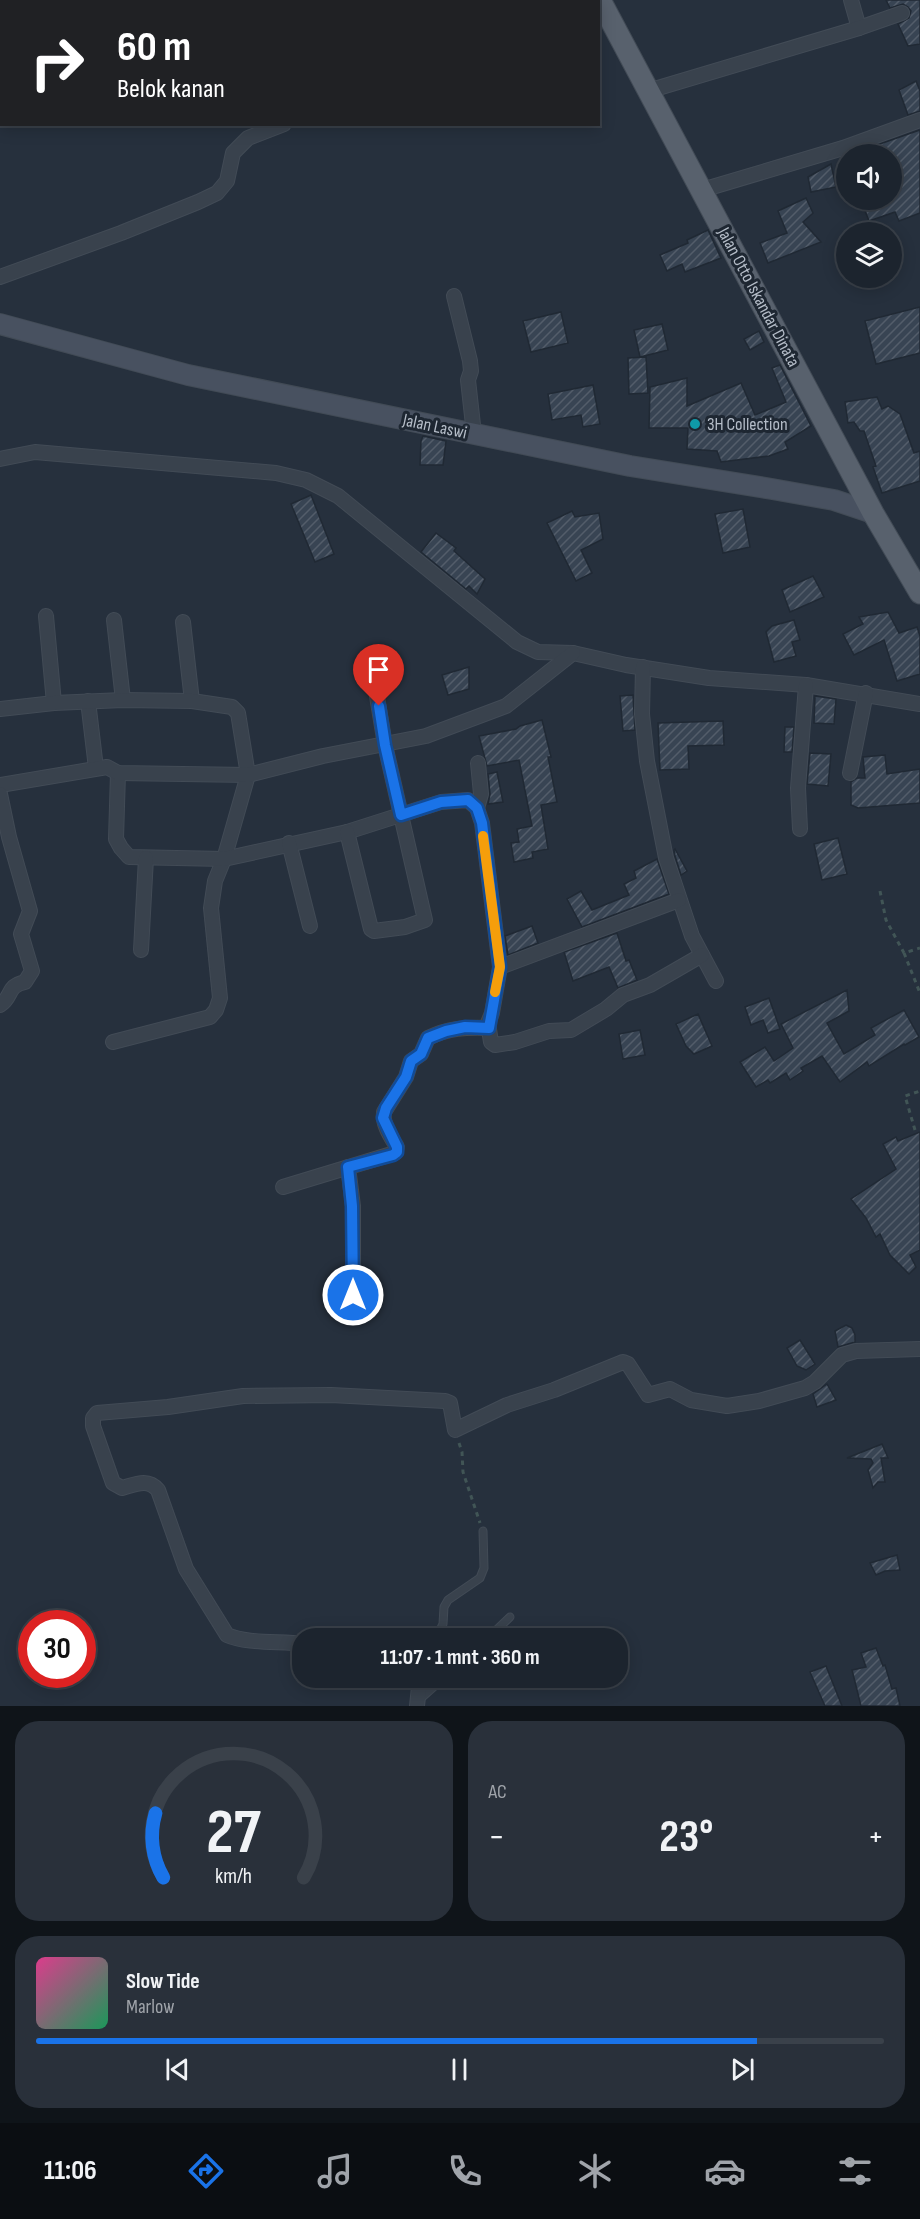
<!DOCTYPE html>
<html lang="id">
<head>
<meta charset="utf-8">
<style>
	:root { --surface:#1c242e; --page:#29303a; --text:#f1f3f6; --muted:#a0a4aa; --line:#3a414a; --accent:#1a73e8 }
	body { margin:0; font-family:"Sofia Sans Condensed",sans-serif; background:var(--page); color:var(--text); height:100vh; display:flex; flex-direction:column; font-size:22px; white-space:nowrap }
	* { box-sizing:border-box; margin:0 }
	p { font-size:20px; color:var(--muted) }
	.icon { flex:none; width:33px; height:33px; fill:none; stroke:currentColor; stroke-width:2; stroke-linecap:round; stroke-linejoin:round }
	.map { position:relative; height:1706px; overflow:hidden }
	.side { display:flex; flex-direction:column; gap:15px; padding:15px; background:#0f1419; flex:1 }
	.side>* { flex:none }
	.top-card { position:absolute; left:0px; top:0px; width:600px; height:126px; box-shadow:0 3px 15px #0003,0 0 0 2px var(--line); background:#202124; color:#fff; overflow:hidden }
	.tools { position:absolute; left:836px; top:144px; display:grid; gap:12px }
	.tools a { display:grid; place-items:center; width:66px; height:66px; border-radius:50%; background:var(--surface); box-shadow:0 3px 15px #0003,0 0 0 2px var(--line); font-size:30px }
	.speed { position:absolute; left:18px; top:1610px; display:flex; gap:12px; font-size:30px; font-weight:700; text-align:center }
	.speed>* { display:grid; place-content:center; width:78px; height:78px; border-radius:50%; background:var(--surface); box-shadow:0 3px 15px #0003,0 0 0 2px var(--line); line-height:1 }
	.speed .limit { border:9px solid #d22; background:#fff; color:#111 }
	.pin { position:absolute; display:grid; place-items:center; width:51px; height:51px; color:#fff; margin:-62px -26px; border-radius:50% 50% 50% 0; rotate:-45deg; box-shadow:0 0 6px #0007 }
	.pin .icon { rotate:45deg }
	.me { position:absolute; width:66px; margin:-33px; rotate:0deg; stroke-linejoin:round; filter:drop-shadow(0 0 4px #0008) }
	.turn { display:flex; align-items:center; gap:21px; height:126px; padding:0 18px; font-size:27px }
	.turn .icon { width:78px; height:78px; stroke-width:2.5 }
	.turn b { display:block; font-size:42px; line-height:51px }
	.big { font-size:45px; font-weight:700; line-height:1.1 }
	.side .card { flex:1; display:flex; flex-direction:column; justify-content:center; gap:9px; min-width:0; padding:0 21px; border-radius:24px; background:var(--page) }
	.side .dial { align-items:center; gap:0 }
	.dial svg { height:156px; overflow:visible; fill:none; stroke:var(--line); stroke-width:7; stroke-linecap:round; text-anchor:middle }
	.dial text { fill:var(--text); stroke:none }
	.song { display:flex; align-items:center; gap:18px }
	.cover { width:72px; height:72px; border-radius:9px; background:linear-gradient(135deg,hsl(330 70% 55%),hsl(150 70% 35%)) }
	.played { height:6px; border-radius:3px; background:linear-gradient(90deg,var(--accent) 85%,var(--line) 85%) }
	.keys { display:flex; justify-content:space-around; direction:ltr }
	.heat { display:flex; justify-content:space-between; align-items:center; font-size:33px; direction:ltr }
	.side .tiles { flex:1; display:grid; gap:15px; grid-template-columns:1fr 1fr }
	.card:last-child { grid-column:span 2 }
	.trip { position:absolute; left:292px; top:1628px; width:336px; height:60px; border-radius:24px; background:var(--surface); box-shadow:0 3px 15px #0003,0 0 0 2px var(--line); font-weight:700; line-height:60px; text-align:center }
	.tab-bar { display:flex; height:96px; justify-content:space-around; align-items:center; background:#0b0e12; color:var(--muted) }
	.tab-bar .icon { width:42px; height:42px }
	.tab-bar .active { color:var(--accent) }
	.tab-bar b { font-size:27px; color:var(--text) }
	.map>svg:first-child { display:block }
	.building { fill:url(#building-hatch); stroke:#202934; stroke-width:1.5 }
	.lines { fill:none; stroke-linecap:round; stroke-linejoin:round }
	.lane-casing { stroke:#424b56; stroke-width:9 }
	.street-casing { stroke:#424b56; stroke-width:16 }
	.secondary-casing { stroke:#424b56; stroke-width:22 }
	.primary-casing { stroke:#424b56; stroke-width:23 }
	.path { stroke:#415556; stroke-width:3; stroke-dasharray:4.5 4.5; stroke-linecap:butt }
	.lane { stroke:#39424d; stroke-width:7 }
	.street { stroke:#39424d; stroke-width:14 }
	.secondary { stroke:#485160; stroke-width:20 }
	.primary { stroke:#58616d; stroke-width:21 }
	.route-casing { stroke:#114b97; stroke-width:15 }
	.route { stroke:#1a73e8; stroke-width:10 }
	.slow { stroke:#f59e0b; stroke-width:10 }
	.culture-dot { fill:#0f9aa8; stroke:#1e2732; stroke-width:2 }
	.labels { text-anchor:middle; stroke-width:6; stroke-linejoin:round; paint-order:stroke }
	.street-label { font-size:18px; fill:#b5bdc8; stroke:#1e2732 }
	.poi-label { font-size:18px; fill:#b5bdc8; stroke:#1e2732; text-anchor:start }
</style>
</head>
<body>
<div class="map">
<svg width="920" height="1706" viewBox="0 0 920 1706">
	<defs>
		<pattern id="building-hatch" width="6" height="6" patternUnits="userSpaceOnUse" patternTransform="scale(1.5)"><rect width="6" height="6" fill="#384453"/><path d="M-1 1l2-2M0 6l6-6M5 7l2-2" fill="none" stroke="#535d6a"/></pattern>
	</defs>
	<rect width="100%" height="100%" fill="#26303d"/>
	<g class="building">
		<polygon points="886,0 920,0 920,44 908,46 898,24 909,18 911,11 908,7 903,4 890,8"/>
		<polygon points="916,81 920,91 920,111 908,115 899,90"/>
		<polygon points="920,130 920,213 899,221 895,212 869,221 861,200 891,200 891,154 877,154 874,146"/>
		<polygon points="831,164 836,187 811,192 808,177"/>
		<polygon points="806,198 813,213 803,222 821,242 768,263 760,243 787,233 778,211"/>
		<polygon points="708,230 721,258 685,272 682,264 667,271 660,255 688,243 687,240"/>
		<polygon points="920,307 920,353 876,364 865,321"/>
		<polygon points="561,312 568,343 531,352 523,321"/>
		<polygon points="662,324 668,350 640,357 634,330"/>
		<polygon points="759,331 764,342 750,350 744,339"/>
		<polygon points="646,357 648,393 629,394 628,358"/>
		<polygon points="780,365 811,426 785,442 788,449 769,456 721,462 717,451 687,449 688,428 649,428 650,387 687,378 687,406 741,383 755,415 786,402 772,368"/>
		<polygon points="593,385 600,424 583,427 581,415 552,420 548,394"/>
		<polygon points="877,397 882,409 888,406 900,414 914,453 920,451 920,481 882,493 873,467 876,466 864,431 860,431 854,422 848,423 845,402"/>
		<polygon points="423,436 446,441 443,465 420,465 421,441"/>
		<polygon points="311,495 334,554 315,562 291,504"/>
		<polygon points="743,509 750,547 723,553 715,514"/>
		<polygon points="572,511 575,517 599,513 603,539 581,550 592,573 576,581 547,523"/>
		<polygon points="436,533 456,548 454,551 485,579 477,594 469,586 466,589 421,552"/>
		<polygon points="813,576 824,597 790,612 782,590"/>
		<polygon points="888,612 899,633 917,627 920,636 920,674 897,681 884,640 854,655 843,634 863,624 859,617"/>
		<polygon points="794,620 800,640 792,642 796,656 774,662 766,632 772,626"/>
		<polygon points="469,667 469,689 448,695 442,675"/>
		<polygon points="633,695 635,730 623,731 620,696"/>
		<polygon points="815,696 836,699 834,724 814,723"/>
		<polygon points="542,720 551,757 548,757 557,802 541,805 548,849 532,852 533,858 514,862 511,843 519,842 517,829 532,826 519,760 487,766 479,736 516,729 520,726"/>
		<polygon points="723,721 724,745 688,746 689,769 660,770 658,723"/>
		<polygon points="785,727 794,727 792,752 784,752"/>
		<polygon points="810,753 831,754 828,786 807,784"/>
		<polygon points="885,755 887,774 920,769 920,803 858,808 851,805 851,782 857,778 865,778 863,757"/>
		<polygon points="497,772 503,802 488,804 490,794 488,774"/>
		<polygon points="838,838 847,874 822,880 814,844"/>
		<polygon points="675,849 687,871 681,875 675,856 674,850"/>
		<polygon points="657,859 669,894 582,927 567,899 581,891 592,910 629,895 624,884 636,878 634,871"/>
		<polygon points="532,926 538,943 508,955 505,936"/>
		<polygon points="617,933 626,961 629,960 637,980 618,988 609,967 573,981 564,952"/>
		<polygon points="847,990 849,1011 827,1023 844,1054 875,1035 871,1028 904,1010 919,1037 905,1045 904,1044 869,1066 867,1062 840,1082 822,1056 801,1068 803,1071 790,1080 786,1073 770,1083 768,1080 756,1087 740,1062 765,1047 774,1061 793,1048 781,1024"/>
		<polygon points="769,998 780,1029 768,1033 763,1020 751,1025 745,1007"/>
		<polygon points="698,1014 712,1046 694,1054 686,1046 676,1024"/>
		<polygon points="640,1030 645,1055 623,1059 619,1034"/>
		<polygon points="920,1132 920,1250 910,1255 916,1267 909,1274 890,1255 880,1234 876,1237 866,1218 851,1199 896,1169 883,1144 896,1137 898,1141"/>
		<polygon points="846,1325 852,1328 855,1335 855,1342 838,1347 835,1331"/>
		<polygon points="800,1340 815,1364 806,1370 797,1366 787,1348"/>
		<polygon points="827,1384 836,1400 817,1407 813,1394"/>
		<polygon points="882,1444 888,1458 881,1458 885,1482 878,1482 873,1488 868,1470 873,1463 871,1459 847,1458"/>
		<polygon points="897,1555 900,1570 885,1571 876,1575 870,1563"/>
		<polygon points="876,1648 883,1666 885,1665 892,1689 896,1688 900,1706 861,1706 852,1670 866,1667 861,1653"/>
		<polygon points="826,1666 842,1706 825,1706 810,1672"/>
	</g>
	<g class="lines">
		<g class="lane-casing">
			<g id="lane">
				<polyline points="436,1638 443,1624 444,1607 448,1600 480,1578 484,1568 483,1531"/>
				<polyline points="488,1638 510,1617"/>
				<polyline points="418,1701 445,1677"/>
			</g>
		</g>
		<g class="street-casing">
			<g id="street">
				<polyline points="851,0 859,28"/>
				<polyline points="577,2 582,0"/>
				<polyline points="648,91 859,28 902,13"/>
				<polyline points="702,190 843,148 920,120"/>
				<polyline points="0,277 121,233 198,202 217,193 227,181 233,153 248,138 284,124"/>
				<polyline points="454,296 470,361 471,371 468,380 474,434"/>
				<polyline points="0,459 35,452 276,473 306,480 338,496 517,642 538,652 573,653 626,665 709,678 806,685 920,704"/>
				<polyline points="46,616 54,703"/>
				<polyline points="114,620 123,700"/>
				<polyline points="183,622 192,701"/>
				<polyline points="643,667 642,714 647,761 666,858 692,936 716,981"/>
				<polyline points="88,701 96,768"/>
				<polyline points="0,709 54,703 123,700 192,701 232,707 238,713 248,775 224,859 215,881 211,908 220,998 216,1010 210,1017 113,1042"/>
				<polyline points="118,773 116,839 121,848 129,857 224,859 347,832 441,802 468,800 477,808 482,823 500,967 492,1013 488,1023 491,1042 495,1045 515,1042 549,1031 571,1030 606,1009 623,995 650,985 702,955"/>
				<polyline points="850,773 866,693"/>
				<polyline points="0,785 107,767 118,773 248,775 323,756 426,736 506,706 573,653"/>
				<path d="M0,794L9,837L30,911L21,934L32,971L25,982C6,986 13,997 0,1005"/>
				<polyline points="477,808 481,794 478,763"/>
				<polyline points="800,829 798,788 806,685"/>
				<polyline points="347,832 371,929 374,931 405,927 425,920 385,745 372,666"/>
				<polyline points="289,843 310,926"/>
				<polyline points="141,950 146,858"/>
				<polyline points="500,967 679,900"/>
				<polyline points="348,1167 353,1206 353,1295"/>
				<path d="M283,1187L395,1153L397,1147C391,1137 382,1124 384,1112L406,1077L411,1061L421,1054L428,1038C448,1028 466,1027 489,1028"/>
				<path d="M303,1644C280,1641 247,1644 227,1635L186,1569L158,1490C148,1478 136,1484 122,1488L113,1483L93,1426V1418L97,1413L168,1407L243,1396L331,1395L445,1401L450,1403L455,1430L507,1405L554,1390L623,1362L628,1364L648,1395L670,1389L691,1400L727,1406L759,1401L805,1388L815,1382L842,1355L856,1351L920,1349"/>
				<polyline points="417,1706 420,1677"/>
			</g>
		</g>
		<g class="secondary-casing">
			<polyline id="secondary" points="0,324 188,375 630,466 772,489 834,500 873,513"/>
		</g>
		<g class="primary-casing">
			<polyline id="primary" points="600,0 873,513 920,593"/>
		</g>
		<g class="path">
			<polyline points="880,891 886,920 904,953 920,948"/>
			<polyline points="904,953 920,993"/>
			<polyline points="915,1130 905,1096 920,1091"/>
			<polyline points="459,1443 462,1452 463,1472 480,1523"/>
		</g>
		<use href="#lane" class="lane"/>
		<use href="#street" class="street"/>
		<use href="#secondary" class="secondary"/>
		<use href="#primary" class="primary"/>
	</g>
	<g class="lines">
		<g class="route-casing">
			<polyline id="route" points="353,1295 352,1206 348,1167 393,1155 397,1152 397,1147 383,1118 386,1108 406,1077 411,1061 421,1054 428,1038 446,1031 465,1027 489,1028 500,967 482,823 477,808 468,800 441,802 401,815 385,745 379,706"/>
		</g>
		<use href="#route" class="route"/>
		<polyline class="slow" points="483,836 500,967 495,992"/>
	</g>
	<circle class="culture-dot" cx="695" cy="424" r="6"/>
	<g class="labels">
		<g class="street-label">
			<text transform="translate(759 297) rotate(62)" y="6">Jalan Otto Iskandar Dinata</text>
			<text transform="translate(435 426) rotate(12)" y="6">Jalan Laswi</text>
		</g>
		<g class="poi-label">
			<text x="707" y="430">3H Collection</text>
		</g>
	</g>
</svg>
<div class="tools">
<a><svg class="icon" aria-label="sound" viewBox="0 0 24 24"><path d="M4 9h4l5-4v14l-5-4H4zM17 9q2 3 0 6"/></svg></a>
<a><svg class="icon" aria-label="layers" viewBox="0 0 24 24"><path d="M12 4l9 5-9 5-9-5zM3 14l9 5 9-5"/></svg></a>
</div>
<div class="speed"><div class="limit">30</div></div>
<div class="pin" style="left:379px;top:706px;background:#d93025"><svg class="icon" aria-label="arrive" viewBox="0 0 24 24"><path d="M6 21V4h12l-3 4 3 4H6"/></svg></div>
<svg class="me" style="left:353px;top:1295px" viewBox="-20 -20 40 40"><circle r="17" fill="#1a73e8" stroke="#fff" stroke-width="3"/><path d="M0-11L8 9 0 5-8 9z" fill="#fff"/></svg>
<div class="trip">11:07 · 1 mnt · 360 m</div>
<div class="top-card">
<div class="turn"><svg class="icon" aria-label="right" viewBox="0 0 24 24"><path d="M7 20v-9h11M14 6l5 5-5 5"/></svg><div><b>60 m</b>Belok kanan</div></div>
</div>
</div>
<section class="side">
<div class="tiles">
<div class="card dial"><svg viewBox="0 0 100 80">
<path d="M14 69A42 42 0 1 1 86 69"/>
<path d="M14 69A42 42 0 0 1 10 36" stroke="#1a73e8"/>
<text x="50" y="56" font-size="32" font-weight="700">27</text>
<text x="50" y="72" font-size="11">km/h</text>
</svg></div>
<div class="card"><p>AC</p>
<div class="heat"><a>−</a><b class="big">23°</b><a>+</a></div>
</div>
<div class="card">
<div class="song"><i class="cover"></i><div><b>Slow Tide</b><p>Marlow</p></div></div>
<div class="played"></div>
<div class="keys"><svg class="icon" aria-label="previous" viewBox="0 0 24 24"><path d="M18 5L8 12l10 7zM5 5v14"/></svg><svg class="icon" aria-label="pause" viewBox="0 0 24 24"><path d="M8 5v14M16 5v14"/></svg><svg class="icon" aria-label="next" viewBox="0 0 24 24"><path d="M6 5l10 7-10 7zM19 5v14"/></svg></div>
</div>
</div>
</section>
<nav class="tab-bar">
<b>11:06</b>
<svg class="icon active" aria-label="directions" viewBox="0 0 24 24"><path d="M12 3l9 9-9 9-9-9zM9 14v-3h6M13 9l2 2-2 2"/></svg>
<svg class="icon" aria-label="music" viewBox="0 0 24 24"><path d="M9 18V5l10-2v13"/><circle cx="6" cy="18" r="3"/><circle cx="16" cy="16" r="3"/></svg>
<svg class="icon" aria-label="phone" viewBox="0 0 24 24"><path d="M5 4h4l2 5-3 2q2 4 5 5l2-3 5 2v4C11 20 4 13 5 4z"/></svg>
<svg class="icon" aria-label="climate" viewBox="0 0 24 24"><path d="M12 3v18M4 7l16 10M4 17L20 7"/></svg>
<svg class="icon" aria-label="car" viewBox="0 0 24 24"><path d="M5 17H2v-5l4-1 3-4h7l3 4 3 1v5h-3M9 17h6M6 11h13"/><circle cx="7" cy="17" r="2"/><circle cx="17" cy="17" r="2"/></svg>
<svg class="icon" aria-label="filters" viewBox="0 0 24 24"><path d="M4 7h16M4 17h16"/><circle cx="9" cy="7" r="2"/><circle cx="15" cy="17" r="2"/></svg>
</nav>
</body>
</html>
